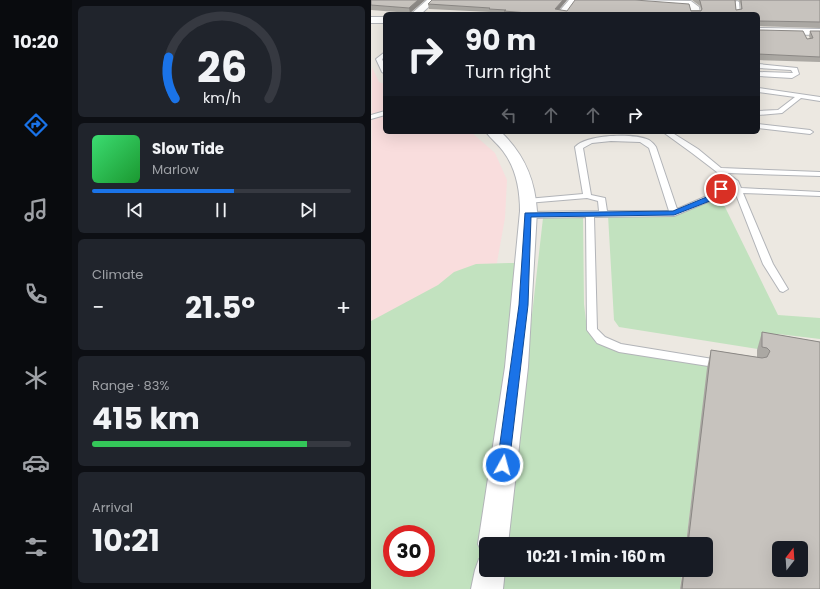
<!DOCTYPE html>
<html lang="en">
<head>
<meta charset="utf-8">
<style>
	:root { --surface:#171b24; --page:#20242c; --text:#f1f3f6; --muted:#9ea1a6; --line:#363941; --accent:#1a73e8 }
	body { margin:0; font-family:Poppins,sans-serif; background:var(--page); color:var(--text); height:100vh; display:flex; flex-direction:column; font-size:15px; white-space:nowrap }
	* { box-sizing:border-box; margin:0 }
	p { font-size:13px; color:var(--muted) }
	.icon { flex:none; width:22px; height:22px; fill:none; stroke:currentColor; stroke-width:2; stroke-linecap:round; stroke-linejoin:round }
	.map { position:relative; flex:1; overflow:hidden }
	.sheet { display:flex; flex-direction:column; gap:6px; padding:6px; background:#0d0f14; width:299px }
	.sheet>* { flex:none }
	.banner { position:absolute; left:12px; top:12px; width:377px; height:122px; border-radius:6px; box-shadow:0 4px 16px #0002; background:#171b24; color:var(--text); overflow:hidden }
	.needle { width:26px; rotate:17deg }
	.fabs { position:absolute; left:401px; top:541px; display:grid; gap:8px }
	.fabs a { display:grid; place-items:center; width:36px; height:36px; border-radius:6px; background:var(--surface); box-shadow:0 4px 16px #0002; font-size:20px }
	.speed { position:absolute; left:12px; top:525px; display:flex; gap:8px; font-size:20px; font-weight:700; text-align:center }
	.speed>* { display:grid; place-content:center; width:52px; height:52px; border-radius:50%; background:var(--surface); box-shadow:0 4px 16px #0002; line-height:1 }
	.speed .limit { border:6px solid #d22; background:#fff; color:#111 }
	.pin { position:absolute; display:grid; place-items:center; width:34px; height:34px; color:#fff; margin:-17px; border:2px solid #fff; border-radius:50%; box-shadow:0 1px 4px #0007 }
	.me { position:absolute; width:44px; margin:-22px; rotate:7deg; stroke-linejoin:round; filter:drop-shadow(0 0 3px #0008) }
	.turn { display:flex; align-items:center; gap:14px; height:84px; padding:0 16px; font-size:18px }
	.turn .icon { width:52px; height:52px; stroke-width:2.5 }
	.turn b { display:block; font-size:28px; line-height:34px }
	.lanes { display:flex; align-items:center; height:38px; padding:0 16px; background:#0003; justify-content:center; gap:20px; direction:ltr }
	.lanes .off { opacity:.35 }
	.big { font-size:30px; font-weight:700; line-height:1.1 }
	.sheet .widget { flex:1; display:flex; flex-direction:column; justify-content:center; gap:6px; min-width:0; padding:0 14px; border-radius:6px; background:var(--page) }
	.sheet .dial { align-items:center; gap:0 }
	.dial svg { height:104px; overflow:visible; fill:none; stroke:var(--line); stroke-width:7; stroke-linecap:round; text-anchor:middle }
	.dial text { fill:var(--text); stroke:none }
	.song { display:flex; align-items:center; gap:12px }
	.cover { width:48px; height:48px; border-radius:6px; background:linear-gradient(135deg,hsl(140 70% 55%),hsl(130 70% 35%)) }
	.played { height:4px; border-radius:2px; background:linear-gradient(90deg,var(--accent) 55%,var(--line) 55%) }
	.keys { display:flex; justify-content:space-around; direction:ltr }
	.heat { display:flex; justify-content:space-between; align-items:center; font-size:22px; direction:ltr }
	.charge { height:6px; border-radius:3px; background:linear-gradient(90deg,#34c759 83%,var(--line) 0) }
	.trip { position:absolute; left:108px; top:537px; width:234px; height:40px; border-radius:6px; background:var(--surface); box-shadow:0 4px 16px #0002; font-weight:700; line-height:40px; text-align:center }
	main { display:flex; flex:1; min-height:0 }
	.tabs { display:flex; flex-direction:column; width:72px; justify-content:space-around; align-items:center; background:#090b0e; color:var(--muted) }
	.tabs .icon { width:28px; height:28px }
	.tabs .selected { color:var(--accent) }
	.tabs b { font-size:18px; color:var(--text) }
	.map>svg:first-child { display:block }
	.medical { fill:#f9dddd; fill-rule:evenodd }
	.green { fill:#c2e2bf; fill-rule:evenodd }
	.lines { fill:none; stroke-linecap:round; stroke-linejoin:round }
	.lane-casing { stroke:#b2b4b8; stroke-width:2 }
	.street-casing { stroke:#b2b4b8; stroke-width:2 }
	.lane { fill:#fff; fill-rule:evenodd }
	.street { fill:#fff; fill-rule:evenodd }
	.wall { fill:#aba8a3 }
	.shaded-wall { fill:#8b8885 }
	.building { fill:#c7c3be; stroke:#8b8885; fill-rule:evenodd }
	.route { fill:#1a73e8; stroke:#114b97 }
</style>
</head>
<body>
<main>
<nav class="tabs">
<b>10:20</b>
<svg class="icon selected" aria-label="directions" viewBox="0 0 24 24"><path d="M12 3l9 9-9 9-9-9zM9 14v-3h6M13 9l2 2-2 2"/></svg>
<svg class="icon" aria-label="music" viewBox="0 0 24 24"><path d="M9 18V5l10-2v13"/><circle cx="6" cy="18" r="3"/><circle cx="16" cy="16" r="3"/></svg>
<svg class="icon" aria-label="phone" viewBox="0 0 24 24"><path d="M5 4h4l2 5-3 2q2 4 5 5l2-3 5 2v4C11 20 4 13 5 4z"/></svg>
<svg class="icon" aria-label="climate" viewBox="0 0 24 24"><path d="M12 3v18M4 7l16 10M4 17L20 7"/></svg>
<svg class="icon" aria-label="car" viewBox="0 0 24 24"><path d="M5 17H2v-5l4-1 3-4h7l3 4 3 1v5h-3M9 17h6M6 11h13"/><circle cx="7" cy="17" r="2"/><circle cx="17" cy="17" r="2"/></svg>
<svg class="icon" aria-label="filters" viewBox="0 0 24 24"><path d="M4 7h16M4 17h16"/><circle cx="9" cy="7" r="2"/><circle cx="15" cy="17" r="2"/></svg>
</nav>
<section class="sheet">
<div class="widget dial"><svg viewBox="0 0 100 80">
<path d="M14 69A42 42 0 1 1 86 69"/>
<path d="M14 69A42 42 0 0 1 9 37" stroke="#1a73e8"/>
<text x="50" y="56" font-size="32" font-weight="700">26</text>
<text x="50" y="72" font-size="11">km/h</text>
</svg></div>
<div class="widget">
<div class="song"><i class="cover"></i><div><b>Slow Tide</b><p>Marlow</p></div></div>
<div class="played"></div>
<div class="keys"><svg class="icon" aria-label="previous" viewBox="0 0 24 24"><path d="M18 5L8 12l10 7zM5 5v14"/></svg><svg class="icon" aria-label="pause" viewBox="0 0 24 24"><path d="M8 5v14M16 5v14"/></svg><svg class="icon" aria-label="next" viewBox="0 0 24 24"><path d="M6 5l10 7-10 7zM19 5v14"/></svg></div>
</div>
<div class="widget"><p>Climate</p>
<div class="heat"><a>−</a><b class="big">21.5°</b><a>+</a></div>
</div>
<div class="widget"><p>Range · 83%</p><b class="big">415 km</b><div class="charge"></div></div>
<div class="widget"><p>Arrival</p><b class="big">10:21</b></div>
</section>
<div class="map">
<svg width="449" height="589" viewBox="0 0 449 589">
	<rect width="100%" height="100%" fill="#ece8e1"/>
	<path class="medical" d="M1,67L8,82L14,84V132H100L124,153L136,180L134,218L67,589H0ZM21,534H55V568H21Z"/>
	<g class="green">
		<polygon points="347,198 354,207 407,315 449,318 449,339 407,334 405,352 248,327 243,320 237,215 304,214"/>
		<polygon points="172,218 212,218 213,304 215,321 216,328 226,341 337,366 315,544 135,544"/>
		<path d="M138,263H149L107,589H0V321L67,285L83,272L105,264ZM21,534H55V568H21Z"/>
		<polygon points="132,570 311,570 309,589 130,589"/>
	</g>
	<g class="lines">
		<g class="lane-casing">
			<g id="lane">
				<polygon points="366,1 368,2 369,14 365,14 364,2"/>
				<polygon points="54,13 87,13 89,14 52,14"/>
				<polygon points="14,52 14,57 11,59 14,66 14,74 11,72 5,59"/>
				<polygon points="387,64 426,68 428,74 421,78 387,76 387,72 422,73 420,70 387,68"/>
				<polygon points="387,88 449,97 449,101 430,98 411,113 387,115 387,111 407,110 424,97 387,92"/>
				<polygon points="14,111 14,115 0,119 0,115"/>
				<polygon points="387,124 439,130 442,132 439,134 387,128"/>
				<path d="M292,132H300L327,149L350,168L449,172V176L356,173L367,181L370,188L449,192V196L372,193L402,264L417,289L412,292L409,291L392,264L364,192L358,190L362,187L353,191L344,199L303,216L223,217L226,329L234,337L250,344L354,361L356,364L354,367L350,368L248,352L226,343L216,330L215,217L157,218L153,215L157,212L228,211L227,201L216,198L156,203L152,201L156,199L212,194L204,147C216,134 263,133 278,140C281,142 283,144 285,147L306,209L338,195L347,187L359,182L321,153ZM240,141L269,142L278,148L298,211H236L234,198L220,195L212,148L221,143Z"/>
			</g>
		</g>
		<g class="street-casing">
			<g id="street">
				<polygon points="56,0 65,0 50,14 40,14"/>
				<polygon points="198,0 207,0 196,14 186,14"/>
				<polygon points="252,0 320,1 328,7 329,14 319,14 319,8 318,7 256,3"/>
				<rect x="0" y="17" width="14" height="6"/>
				<polygon points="387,28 449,29 449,35 387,34"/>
				<path d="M115,132H130C153,154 164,179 166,211L157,367L137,544H115V556L112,554L107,544L134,367L149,211C149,190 145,168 132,151C127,144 120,139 115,132Z"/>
				<polygon points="115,556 115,570 134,570 132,589 100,589 104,570 108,559"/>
			</g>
		</g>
		<use href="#lane" class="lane"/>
		<use href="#street" class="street"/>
	</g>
	<g class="wall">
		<polygon points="0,0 54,0 39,13 0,10"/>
		<polygon points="61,0 196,0 188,10 196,11 330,10 329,6 321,0 366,0 364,1 365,10 370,9 369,2 367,0 449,0 449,28 387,26 388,30 436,39 439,39 438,36 439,31 449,31 449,62 387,60 387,14 119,14 119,12 58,9 57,4"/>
		<polygon points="391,332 449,342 449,589 309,589 312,570 335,570 335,544 315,544 336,368 340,350 386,357 386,350"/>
	</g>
	<g class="shaded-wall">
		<polygon points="47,0 54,0 39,13 38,8"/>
		<polygon points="192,0 196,0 184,14 184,9"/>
	</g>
	<g class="building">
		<polygon points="0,0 47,0 38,8 0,5"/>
		<polygon points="61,0 192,0 184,9 196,11 204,0 264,0 318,4 320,11 330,11 331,9 329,1 328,0 364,0 365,10 371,9 370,0 449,0 449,22 388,21 387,22 387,14 168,14 133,11 135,10 118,9 119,8 57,4"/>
		<polygon points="387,26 388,30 432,31 436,39 442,38 439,31 449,31 449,57 387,54"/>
		<path d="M391,332L449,342V589H311L313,570H335V544H317L340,350L391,358L396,357L399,351L396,348L391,347ZM408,548H430V570H408Z"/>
	</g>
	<polygon class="route" points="350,187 354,189 344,199 303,215 160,217 157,305 138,465 136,469 132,470 128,469 126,465 148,305 154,213 302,211 338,196"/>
</svg>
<div class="fabs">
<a><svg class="needle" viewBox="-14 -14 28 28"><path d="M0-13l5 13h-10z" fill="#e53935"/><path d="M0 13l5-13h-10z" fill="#9ea1a6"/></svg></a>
</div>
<div class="speed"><div class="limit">30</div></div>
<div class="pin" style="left:350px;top:189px;background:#d93025"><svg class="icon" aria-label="arrive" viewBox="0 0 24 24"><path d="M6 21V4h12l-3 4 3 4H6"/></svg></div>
<svg class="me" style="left:132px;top:465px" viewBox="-20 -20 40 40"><circle r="17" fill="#1a73e8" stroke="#fff" stroke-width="3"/><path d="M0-11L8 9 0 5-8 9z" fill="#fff"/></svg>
<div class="trip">10:21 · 1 min · 160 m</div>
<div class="banner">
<div class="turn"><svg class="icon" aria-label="right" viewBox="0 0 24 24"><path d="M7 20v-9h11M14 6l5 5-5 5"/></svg><div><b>90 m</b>Turn right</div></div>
<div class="lanes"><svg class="icon off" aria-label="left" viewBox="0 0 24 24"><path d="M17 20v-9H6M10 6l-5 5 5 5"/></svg><svg class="icon off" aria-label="ahead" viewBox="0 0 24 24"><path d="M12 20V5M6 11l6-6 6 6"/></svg><svg class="icon off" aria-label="ahead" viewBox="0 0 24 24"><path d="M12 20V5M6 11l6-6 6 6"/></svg><svg class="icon" aria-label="right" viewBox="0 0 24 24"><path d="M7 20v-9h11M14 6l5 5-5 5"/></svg></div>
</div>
</div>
</main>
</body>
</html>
